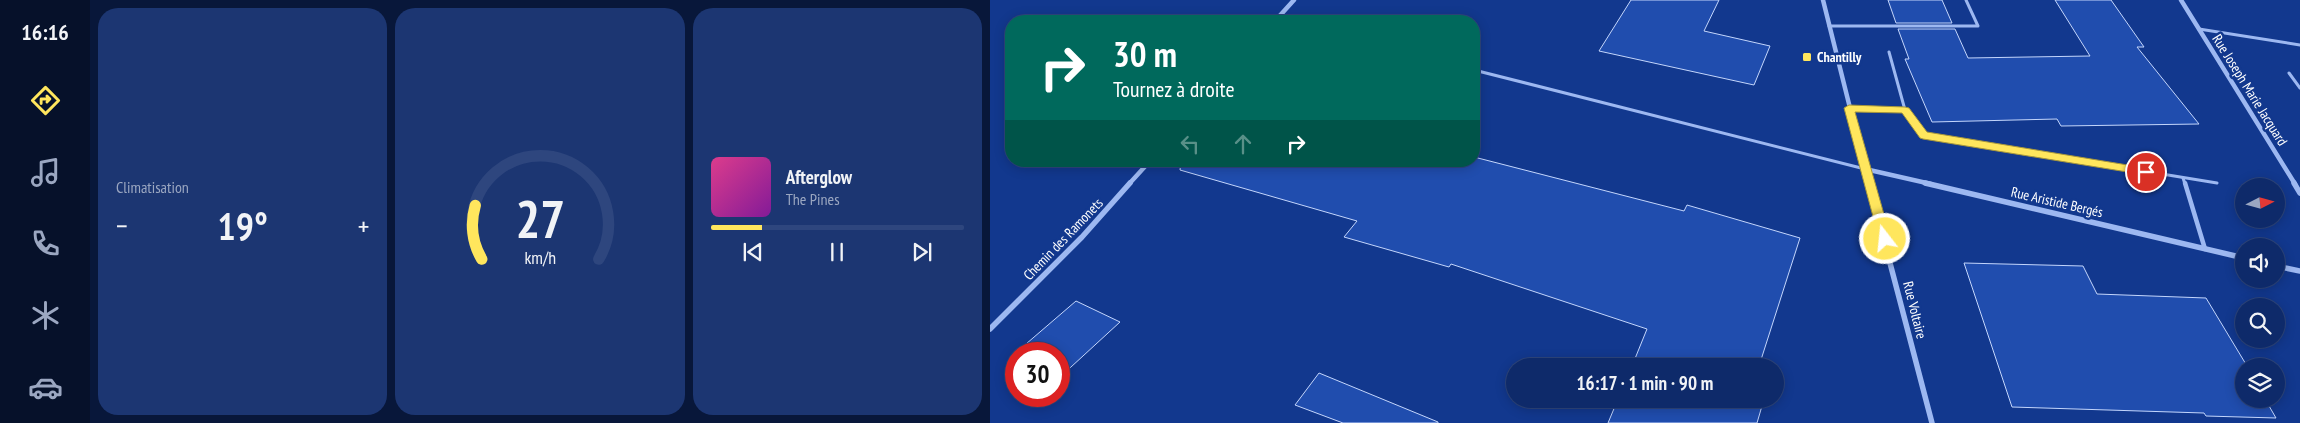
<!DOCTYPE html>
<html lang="fr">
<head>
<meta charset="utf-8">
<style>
	:root { --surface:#0e2a6a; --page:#1c3672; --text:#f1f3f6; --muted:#9ba7c1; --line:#2e467e; --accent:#ffe65d }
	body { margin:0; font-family:"PT Sans Narrow",sans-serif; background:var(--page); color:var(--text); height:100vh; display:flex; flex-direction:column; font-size:19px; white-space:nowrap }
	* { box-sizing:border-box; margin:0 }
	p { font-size:16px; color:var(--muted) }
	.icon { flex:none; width:28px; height:28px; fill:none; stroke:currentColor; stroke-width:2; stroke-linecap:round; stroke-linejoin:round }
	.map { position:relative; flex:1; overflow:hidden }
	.side { display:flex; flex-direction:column; gap:8px; padding:8px; background:#08173a; width:900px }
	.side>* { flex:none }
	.guide { position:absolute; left:15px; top:15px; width:475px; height:152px; border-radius:20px; box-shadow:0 2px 12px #0003,0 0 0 1px var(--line); background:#00695c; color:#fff; overflow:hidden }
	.needle { width:32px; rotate:84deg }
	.controls { position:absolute; left:1245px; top:178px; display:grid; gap:10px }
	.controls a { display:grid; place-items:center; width:50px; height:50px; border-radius:50%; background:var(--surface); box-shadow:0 2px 12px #0003,0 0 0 1px var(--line); font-size:25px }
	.speed { position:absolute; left:15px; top:342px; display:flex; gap:10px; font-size:25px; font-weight:700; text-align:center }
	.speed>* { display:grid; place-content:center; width:65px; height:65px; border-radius:50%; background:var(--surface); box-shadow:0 2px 12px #0003,0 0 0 1px var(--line); line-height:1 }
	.speed .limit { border:8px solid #d22; background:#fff; color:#111 }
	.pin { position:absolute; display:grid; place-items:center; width:42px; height:42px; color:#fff; margin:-21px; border:2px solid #fff; border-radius:50%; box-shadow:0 1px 5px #0007 }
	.me { position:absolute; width:55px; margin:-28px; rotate:344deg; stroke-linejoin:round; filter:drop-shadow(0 0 4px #0008) }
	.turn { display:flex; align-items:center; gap:18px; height:105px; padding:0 25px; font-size:22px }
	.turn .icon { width:65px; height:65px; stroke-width:2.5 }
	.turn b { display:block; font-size:35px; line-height:42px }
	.lanes { display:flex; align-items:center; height:48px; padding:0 25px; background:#0003; justify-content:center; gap:25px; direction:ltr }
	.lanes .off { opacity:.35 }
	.big { font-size:38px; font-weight:700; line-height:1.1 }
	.side .tile { flex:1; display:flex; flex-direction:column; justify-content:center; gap:8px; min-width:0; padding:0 18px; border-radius:20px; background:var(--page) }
	.side .dial { align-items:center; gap:0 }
	.dial svg { height:130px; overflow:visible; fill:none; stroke:var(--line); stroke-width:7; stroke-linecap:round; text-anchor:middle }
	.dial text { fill:var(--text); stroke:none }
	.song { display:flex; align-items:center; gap:15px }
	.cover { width:60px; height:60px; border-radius:8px; background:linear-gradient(135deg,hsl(330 70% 55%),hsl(290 70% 35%)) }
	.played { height:5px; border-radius:2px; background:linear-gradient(90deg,var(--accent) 20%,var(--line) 20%) }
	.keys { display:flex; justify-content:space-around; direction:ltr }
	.heat { display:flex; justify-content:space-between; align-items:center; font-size:28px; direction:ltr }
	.side .tiles { flex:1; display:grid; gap:8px; grid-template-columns:repeat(3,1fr) }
	.trip { position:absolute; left:516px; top:358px; width:278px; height:50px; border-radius:25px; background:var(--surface); box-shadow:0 2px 12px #0003,0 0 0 1px var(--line); font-weight:700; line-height:50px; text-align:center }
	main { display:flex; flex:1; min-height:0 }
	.tab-bar { display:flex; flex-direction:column; width:90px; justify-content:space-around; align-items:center; background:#06112a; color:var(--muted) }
	.tab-bar .icon { width:35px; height:35px }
	.tab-bar .on { color:var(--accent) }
	.tab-bar b { font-size:22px; color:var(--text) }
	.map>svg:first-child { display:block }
	.building { fill:#204dae; stroke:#c4d6fc }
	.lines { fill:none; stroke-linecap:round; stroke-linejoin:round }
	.service-far1 { stroke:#9db8f1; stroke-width:3 }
	.service { stroke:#9db8f1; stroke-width:4.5 }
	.minor-far1 { stroke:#9db8f1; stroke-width:4.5 }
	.minor { stroke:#9db8f1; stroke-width:5.5 }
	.route { fill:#ffe65d; stroke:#a6963c }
	.poi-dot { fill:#ffe65d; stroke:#12388e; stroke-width:2 }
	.labels { text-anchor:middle; stroke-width:5; stroke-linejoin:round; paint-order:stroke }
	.poi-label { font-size:14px; font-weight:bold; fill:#fff; stroke:#12388e; text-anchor:start }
	.street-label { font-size:14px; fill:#fff; stroke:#12388e }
</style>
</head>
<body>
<main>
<nav class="tab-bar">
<b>16:16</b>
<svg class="icon on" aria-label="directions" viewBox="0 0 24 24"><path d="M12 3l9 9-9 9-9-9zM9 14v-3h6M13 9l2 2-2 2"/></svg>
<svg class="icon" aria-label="music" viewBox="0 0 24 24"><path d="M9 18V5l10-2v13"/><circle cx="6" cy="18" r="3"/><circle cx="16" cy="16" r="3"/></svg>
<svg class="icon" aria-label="phone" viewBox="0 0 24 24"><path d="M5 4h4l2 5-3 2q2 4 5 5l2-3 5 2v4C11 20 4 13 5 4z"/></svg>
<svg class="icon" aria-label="climate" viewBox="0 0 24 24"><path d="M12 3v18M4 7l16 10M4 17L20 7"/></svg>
<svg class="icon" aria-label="car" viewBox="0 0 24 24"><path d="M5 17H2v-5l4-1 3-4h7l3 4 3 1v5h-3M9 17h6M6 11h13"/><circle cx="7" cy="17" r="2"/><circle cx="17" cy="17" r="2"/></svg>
</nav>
<section class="side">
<div class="tiles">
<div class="tile"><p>Climatisation</p>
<div class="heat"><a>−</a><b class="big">19°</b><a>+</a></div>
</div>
<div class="tile dial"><svg viewBox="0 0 100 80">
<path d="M14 69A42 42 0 1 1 86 69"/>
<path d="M14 69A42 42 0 0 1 10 36" stroke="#ffe65d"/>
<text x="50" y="56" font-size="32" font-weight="700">27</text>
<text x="50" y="72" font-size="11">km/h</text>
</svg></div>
<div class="tile">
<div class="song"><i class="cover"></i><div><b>Afterglow</b><p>The Pines</p></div></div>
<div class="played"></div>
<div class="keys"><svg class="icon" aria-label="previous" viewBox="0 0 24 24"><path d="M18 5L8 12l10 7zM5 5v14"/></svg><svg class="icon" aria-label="pause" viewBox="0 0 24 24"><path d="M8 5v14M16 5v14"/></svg><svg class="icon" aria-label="next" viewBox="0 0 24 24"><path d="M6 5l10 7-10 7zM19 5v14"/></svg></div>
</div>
</div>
</section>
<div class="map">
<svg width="1310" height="423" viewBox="0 0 1310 423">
	<rect width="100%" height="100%" fill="#12388e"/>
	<g class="building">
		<polygon points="641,0 729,0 714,31 780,46 764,85 609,51"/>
		<polygon points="898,0 952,0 962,23 906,23"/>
		<polygon points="1065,0 1121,0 1154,47 1147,47 1209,124 1071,126 1067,119 942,122 915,59 919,59 908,29 965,29 978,58 1100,56"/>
		<polygon points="484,157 694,211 697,205 810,238 769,366 642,366 657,329 461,264 459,267 354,237 367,221 190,170 191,161 484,161"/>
		<polygon points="974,263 1093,266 1107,294 1216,298 1257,366 1254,366 1254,399 1275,399 1286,418 1216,416 1214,413 1022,407"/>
		<polygon points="86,301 130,322 69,378 69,354 26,354 26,358 22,356"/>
		<polygon points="329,373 448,422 448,423 353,423 305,405"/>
		<polygon points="628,399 774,399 767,423 618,423"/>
	</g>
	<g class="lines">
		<g class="service-far1">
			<polyline points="839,26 988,26 976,0"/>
			<polyline points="1209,29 1310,45"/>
			<polyline points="899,52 915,110 933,135 1227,183"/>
			<polyline points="484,70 875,169"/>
			<polyline points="1299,73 1310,88"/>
			<polyline points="859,108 915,110"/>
			<polyline points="1193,178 1195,184"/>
		</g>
		<polyline class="service" points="1195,183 1215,249"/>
		<g class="minor-far1">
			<polyline points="833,0 879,184"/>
			<polyline points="1191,0 1305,184"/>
			<polyline points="285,21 304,0"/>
			<polyline points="875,169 941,184"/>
			<polyline points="139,184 160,161"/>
		</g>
		<g class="minor">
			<polyline points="879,183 942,423"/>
			<polyline points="935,183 1254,258"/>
			<polyline points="1304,183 1310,193"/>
			<polyline points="1286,266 1310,271"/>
			<polyline points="0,329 92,237 140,183"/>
		</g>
	</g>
	<polygon class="route" points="859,105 915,107 919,108 937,132 1156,168 1161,172 1156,175 933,139 930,138 912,113 865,112 901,239 895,244 889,239 854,108"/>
	<rect class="poi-dot" x="812" y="52" width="10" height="10" rx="2.5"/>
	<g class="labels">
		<g class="poi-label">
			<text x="827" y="62">Chantilly</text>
		</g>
		<g class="street-label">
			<text transform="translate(1260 90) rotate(58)" y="5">Rue Joseph Marie Jacquard</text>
			<text transform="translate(1067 202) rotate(13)" y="5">Rue Aristide Bergés</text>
			<text transform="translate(73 239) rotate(-46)" y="5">Chemin des Ramonets</text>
			<text transform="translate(925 310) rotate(76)" y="5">Rue Voltaire</text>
		</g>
	</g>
</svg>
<div class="controls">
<a><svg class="needle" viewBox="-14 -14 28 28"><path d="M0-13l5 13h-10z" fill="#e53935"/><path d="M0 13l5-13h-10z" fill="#9ba7c1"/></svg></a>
<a><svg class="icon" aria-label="sound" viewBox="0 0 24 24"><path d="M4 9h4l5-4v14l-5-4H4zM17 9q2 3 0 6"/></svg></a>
<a><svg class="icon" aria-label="search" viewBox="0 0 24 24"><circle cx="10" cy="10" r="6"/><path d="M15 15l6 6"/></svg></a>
<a><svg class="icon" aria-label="layers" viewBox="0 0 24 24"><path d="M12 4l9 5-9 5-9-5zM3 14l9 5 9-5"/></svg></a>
</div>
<div class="speed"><div class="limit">30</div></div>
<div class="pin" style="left:1156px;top:172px;background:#d93025"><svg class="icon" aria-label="arrive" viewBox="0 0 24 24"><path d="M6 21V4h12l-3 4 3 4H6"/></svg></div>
<svg class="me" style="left:895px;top:239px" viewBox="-20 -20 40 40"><circle r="17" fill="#ffe65d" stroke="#fff" stroke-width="3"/><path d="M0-11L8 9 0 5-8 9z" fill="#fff"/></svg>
<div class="trip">16:17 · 1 min · 90 m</div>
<div class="guide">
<div class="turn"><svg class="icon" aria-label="right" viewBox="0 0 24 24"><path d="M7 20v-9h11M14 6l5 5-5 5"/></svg><div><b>30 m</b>Tournez à droite</div></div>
<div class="lanes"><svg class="icon off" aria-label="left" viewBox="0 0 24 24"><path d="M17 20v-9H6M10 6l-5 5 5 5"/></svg><svg class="icon off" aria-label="ahead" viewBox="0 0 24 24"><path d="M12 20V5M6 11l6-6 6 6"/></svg><svg class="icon" aria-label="right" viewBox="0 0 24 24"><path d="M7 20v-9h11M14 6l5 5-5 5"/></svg></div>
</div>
</div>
</main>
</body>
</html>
